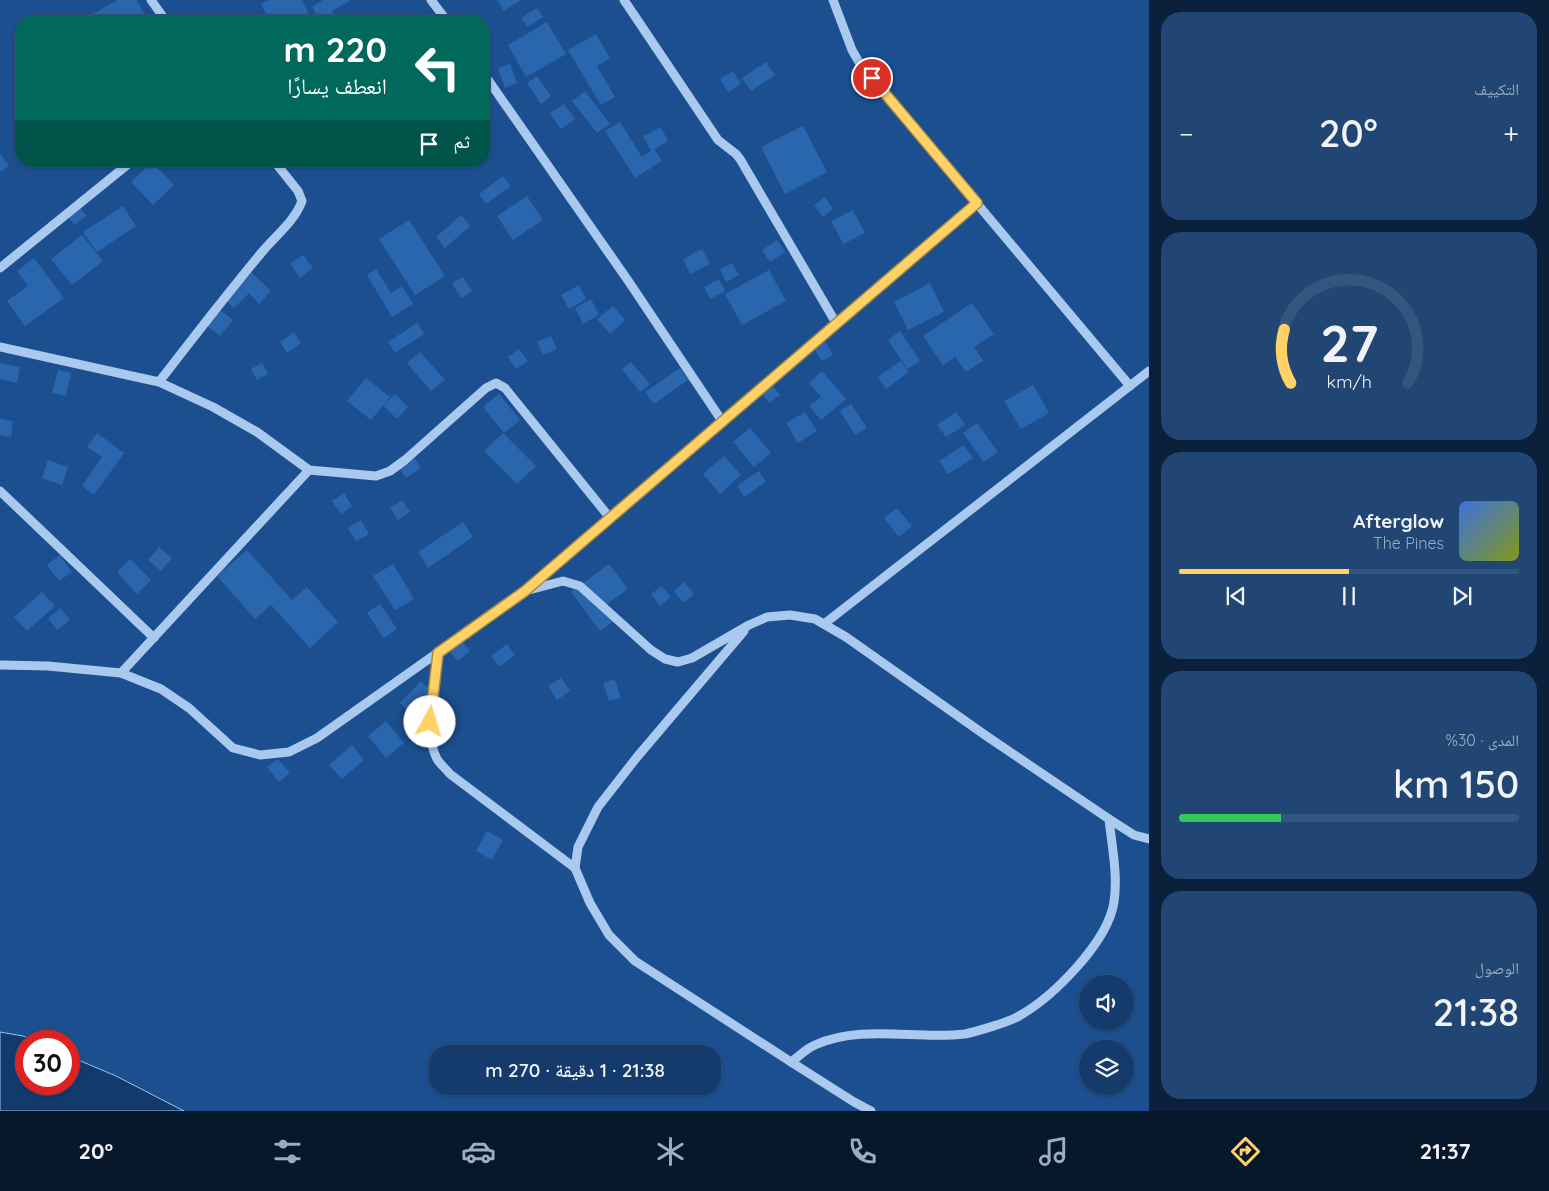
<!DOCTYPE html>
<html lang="ar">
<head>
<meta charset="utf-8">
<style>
	:root { --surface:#143b6b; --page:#214673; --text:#f1f3f6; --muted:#9dadc1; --line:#33557e; --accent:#ffd166 }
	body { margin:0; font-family:Quicksand,"Noto Naskh Arabic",sans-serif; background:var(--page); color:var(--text); direction:rtl; height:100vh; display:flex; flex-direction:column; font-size:19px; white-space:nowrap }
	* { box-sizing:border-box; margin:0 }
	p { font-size:16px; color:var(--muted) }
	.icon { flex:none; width:28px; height:28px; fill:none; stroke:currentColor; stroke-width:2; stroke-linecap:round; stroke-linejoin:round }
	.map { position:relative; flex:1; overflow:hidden; direction:ltr }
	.details { display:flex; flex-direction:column; gap:12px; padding:12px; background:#0b203b; width:400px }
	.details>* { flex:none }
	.banner { position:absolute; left:15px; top:15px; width:475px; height:152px; border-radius:20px; box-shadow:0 1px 4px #0004,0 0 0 1px var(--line); direction:rtl; background:#00695c; color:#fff; overflow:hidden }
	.buttons { position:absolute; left:1079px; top:975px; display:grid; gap:10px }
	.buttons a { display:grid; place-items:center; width:55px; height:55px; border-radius:50%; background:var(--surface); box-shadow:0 1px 4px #0004,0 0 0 1px var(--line); font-size:25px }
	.speed { position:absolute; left:15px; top:1030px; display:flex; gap:10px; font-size:25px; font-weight:700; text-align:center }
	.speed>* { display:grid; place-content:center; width:65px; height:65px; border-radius:50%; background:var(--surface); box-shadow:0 1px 4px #0004,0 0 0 1px var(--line); line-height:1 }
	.speed .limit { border:8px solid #d22; background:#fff; color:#111 }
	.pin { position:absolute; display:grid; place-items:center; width:42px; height:42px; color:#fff; margin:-21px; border:2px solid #fff; border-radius:50%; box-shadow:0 1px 5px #0007 }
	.me { position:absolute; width:55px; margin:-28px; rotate:6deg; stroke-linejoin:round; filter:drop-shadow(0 0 4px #0008) }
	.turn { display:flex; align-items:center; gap:18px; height:105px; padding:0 20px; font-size:22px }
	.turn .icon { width:65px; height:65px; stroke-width:2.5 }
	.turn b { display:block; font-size:35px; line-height:42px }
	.then { display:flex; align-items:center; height:48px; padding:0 20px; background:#0003; gap:10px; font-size:19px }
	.big { font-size:38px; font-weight:600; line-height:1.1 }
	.details .widget { flex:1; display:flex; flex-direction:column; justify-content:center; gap:8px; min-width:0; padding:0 18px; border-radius:20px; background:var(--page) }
	.details .dial { align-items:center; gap:0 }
	.dial svg { height:130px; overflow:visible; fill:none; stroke:var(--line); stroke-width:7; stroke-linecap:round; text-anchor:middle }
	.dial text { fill:var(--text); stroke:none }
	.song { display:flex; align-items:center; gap:15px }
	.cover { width:60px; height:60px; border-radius:8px; background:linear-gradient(135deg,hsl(220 70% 55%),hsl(70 70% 35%)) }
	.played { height:5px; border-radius:2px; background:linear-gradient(90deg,var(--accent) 50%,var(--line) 50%) }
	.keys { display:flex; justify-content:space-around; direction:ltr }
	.heat { display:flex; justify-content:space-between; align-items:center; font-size:28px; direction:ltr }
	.charge { height:8px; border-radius:4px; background:linear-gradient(90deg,#34c759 30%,var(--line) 0) }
	.trip { position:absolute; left:429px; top:1045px; width:292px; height:50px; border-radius:20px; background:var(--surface); box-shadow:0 1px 4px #0004,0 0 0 1px var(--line); font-weight:600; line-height:50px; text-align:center; direction:rtl }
	.tabs { display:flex; height:80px; justify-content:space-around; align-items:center; background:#08182b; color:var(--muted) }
	.tabs .icon { width:35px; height:35px }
	.tabs .selected { color:var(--accent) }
	.tabs b { font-size:22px; color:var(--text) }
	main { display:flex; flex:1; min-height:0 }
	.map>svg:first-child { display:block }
	.water { fill:#123a6d; stroke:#9cc4f0 }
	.building { fill:#2a66ad }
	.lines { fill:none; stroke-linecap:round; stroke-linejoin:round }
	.minor { stroke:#a9c9ee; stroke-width:9 }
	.route-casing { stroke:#a68842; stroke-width:12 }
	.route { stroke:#ffd166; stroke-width:9 }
</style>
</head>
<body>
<main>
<section class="details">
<div class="widget"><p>التكييف</p>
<div class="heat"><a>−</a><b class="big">20°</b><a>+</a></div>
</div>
<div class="widget dial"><svg viewBox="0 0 100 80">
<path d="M14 69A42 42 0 1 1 86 69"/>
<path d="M14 69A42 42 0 0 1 10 36" stroke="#ffd166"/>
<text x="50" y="56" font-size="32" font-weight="700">27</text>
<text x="50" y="72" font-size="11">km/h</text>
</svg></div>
<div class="widget">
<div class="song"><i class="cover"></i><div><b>Afterglow</b><p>The Pines</p></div></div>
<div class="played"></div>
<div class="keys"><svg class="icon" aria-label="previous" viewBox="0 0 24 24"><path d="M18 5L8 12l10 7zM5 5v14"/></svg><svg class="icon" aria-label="pause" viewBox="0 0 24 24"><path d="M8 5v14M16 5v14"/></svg><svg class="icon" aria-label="next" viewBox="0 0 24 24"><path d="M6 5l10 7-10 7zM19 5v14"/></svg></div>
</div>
<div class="widget"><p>المدى · 30%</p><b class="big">150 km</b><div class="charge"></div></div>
<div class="widget"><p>الوصول</p><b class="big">21:38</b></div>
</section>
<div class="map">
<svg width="1149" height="1111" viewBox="0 0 1149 1111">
	<rect width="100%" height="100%" fill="#1b4f8f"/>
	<polygon class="water" points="0,1032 23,1036 36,1041 26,1041 26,1084 69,1084 69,1056 116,1076 184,1111 0,1111"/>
	<g class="building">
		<polygon points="118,0 137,0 147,19 142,21 86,21 85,18"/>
		<polygon points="269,0 302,0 309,14 293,21 270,21 261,4"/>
		<polygon points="323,0 351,0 332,11 338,21 320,21 312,7"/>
		<polygon points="497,0 521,0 504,11"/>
		<polygon points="537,8 543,17 527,27 521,18"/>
		<polygon points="547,22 566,54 526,77 508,45"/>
		<polygon points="596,34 610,58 597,66 615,97 601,105 568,50"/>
		<polygon points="766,62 775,75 751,91 742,78"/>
		<polygon points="510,64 517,83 505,88 498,68"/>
		<polygon points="733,71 741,84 728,92 720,79"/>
		<polygon points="537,76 551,96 541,104 527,83"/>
		<polygon points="585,91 610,124 597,133 572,101"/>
		<polygon points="564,104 575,119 561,129 550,113"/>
		<polygon points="620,122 642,157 654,149 662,161 635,178 605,131"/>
		<polygon points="803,126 827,172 785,194 761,147"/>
		<polygon points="661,127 668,141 651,151 643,136"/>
		<polygon points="0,153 9,166 0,172"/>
		<polygon points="152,162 174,185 153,205 131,182"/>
		<polygon points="503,176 511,186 486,204 479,194"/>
		<polygon points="527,196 543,220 513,240 497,216"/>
		<polygon points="825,197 833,209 823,217 814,205"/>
		<polygon points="76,203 86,216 74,225 65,212"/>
		<polygon points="123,206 136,226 97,252 83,232"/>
		<polygon points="853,210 865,233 843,244 831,221"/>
		<polygon points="461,215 470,226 445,248 436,237"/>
		<polygon points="409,220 445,276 415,295 379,239"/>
		<polygon points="82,235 103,261 72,285 51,259"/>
		<polygon points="777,240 785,252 770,262 762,250"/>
		<polygon points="702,249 710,264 690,274 683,259"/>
		<polygon points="303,255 313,268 300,278 290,264"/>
		<polygon points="34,258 64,298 25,326 7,301 28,286 17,271"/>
		<polygon points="732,263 739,275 726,282 720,269"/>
		<polygon points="247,268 271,291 259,304 249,293 234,308 221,295"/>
		<polygon points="376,269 391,293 402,286 413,304 392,317 367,275"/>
		<polygon points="769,270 786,301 742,325 725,294"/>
		<polygon points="463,277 472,291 461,298 452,283"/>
		<polygon points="719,279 725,291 710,299 704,287"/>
		<polygon points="930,283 944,312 908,330 894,302"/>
		<polygon points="579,285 586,299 569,309 561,295"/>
		<polygon points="591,299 599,315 583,324 575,308"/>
		<polygon points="972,303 994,334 974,347 983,361 966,372 955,357 943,365 923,336"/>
		<polygon points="213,305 233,320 220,336 200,321"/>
		<polygon points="613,306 625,320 610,334 597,319"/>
		<polygon points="417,323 424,334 395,353 388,342"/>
		<polygon points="900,331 920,361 907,369 888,340"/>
		<polygon points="294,332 301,343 287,353 280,342"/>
		<polygon points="551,336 557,349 543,355 537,342"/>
		<polygon points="822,336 833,355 822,361 810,342"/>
		<polygon points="519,349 528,361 516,369 508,357"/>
		<polygon points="420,352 445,380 431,391 407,363"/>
		<polygon points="900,361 909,372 886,389 878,377"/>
		<polygon points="631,362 650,384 640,392 622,369"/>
		<polygon points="0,363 20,367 17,383 0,379"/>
		<polygon points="262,363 268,374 257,380 251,369"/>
		<polygon points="680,368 688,380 654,404 645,392"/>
		<polygon points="58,370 71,373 66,396 52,393"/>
		<polygon points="822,371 846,399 821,420 809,406 821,397 809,383"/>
		<polygon points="366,378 390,397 371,420 347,401"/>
		<polygon points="770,382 780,395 769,403 759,390"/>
		<polygon points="1033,385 1049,413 1021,429 1004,401"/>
		<polygon points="395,394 408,407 397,419 383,405"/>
		<polygon points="499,394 520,420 504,433 483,407"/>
		<polygon points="851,404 867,428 855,435 840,411"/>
		<polygon points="805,412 817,431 798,443 786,423"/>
		<polygon points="956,412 965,425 946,437 937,425"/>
		<polygon points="0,419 13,421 11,437 0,435"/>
		<polygon points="977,423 998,452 984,462 963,433"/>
		<polygon points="750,428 771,453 754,467 733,442"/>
		<polygon points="97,433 124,453 94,495 82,486 102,457 87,447"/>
		<polygon points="503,433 536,466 517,484 484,451"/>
		<polygon points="964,445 973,458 948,474 939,461"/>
		<polygon points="413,455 421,468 406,478 397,466"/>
		<polygon points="724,456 741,475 720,494 703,474"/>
		<polygon points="48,460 68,467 62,485 42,478"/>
		<polygon points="759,471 766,482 744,497 737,486"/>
		<polygon points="344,493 352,506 341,514 332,501"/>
		<polygon points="402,500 410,512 398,520 390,508"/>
		<polygon points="897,508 912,526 899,537 884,518"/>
		<polygon points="361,520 369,534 356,541 348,528"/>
		<polygon points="463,522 473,537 428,568 418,552"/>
		<polygon points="159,547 172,558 161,571 148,560"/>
		<polygon points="247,550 292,600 307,587 338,622 310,648 271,605 255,619 217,576"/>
		<polygon points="60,555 72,572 59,581 47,565"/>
		<polygon points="130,559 151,580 137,594 117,572"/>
		<polygon points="393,564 414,599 395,610 373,576"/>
		<polygon points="609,564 628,589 602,608 613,622 600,631 571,592"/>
		<polygon points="684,582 694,594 683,603 674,591"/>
		<polygon points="662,586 671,597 660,606 651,594"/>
		<polygon points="42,592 55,606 27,631 14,617"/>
		<polygon points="380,604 397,629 384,638 367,613"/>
		<polygon points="61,608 70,620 57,630 48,618"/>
		<polygon points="460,639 470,651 458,661 447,649"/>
		<polygon points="507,644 515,655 499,667 491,656"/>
		<polygon points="561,678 570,691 557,700 548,686"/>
		<polygon points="615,679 621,698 609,701 603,683"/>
		<polygon points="421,681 445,704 424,726 400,703"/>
		<polygon points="386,721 404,743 386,758 368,736"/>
		<polygon points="352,745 364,760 342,779 329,765"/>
		<polygon points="278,759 290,773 279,782 267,767"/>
		<polygon points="487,831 503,840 492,860 476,851"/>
	</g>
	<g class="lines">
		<g class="minor">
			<polyline points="151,0 166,21"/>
			<polyline points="431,0 447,21"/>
			<polyline points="624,0 718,140 736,154 740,159 836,323"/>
			<polyline points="833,0 852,50 860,64 1130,386"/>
			<polyline points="484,74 629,282 722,421"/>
			<polyline points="0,268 132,161"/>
			<polyline points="0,347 159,382 213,407 257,432 309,470 376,476 390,471 405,460 486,388 496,383 505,388 610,518"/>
			<path d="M159,382C193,338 227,294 262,252C275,236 295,221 302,201L298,191L274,161"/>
			<polyline points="0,491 154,638"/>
			<polyline points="529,588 977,203"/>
			<polyline points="824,624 1149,371"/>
			<polyline points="744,631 637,757 598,807 578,847 575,868 590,903 609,935 635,961 791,1062 854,1102 871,1111"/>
			<path d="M438,653C435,681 423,734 437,759C440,764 446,769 450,774L575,868"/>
			<polyline points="0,665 48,666 121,673 161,689 189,708 233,748 260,755 289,752 317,738 525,591 563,581 580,586 651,650 665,659 678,662 692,658 749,625 767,617 790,615 815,619 846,637 985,735 1109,819 1134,835 1149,839"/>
			<polyline points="121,673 309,470"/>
			<path d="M791,1062C798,1057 807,1048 815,1045C861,1024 917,1040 965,1034C975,1032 1012,1021 1019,1016C1053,997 1108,942 1114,902C1118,875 1112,847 1109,819"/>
		</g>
	</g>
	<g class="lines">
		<g class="route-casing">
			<polyline id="route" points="430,722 438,653 525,591 977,203 872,78"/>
		</g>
		<use href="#route" class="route"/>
	</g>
</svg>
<div class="buttons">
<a><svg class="icon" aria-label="sound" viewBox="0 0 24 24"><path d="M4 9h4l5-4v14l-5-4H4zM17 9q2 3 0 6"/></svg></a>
<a><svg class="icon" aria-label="layers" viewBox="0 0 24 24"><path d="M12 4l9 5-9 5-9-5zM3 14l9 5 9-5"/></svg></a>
</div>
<div class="speed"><div class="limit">30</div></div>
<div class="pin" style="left:872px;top:78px;background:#d93025"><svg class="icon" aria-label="arrive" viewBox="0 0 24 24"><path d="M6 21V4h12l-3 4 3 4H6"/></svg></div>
<svg class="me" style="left:430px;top:722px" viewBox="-20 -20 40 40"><circle r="19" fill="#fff"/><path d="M0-13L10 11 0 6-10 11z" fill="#ffd166"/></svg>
<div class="trip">21:38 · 1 دقيقة · 270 m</div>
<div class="banner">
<div class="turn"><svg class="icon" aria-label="left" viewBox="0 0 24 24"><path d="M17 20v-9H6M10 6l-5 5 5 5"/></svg><div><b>220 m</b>انعطف يسارًا</div></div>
<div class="then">ثم<svg class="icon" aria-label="arrive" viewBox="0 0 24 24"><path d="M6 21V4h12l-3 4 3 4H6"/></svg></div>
</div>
</div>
</main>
<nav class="tabs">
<b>21:37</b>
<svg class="icon selected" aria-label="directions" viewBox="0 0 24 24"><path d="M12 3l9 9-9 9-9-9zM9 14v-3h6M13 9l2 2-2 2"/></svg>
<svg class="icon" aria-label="music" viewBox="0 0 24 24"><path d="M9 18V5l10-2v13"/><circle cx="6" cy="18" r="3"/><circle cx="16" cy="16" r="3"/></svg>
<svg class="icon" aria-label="phone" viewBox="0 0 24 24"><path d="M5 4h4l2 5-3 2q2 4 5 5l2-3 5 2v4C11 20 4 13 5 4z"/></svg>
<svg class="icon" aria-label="climate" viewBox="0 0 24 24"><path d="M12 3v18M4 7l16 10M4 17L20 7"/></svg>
<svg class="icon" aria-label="car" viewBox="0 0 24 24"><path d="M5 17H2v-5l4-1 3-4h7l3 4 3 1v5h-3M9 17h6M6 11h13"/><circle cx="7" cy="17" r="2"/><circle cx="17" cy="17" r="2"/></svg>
<svg class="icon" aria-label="filters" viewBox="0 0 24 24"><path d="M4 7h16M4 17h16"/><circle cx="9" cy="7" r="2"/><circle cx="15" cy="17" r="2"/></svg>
<b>20°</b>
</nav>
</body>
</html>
